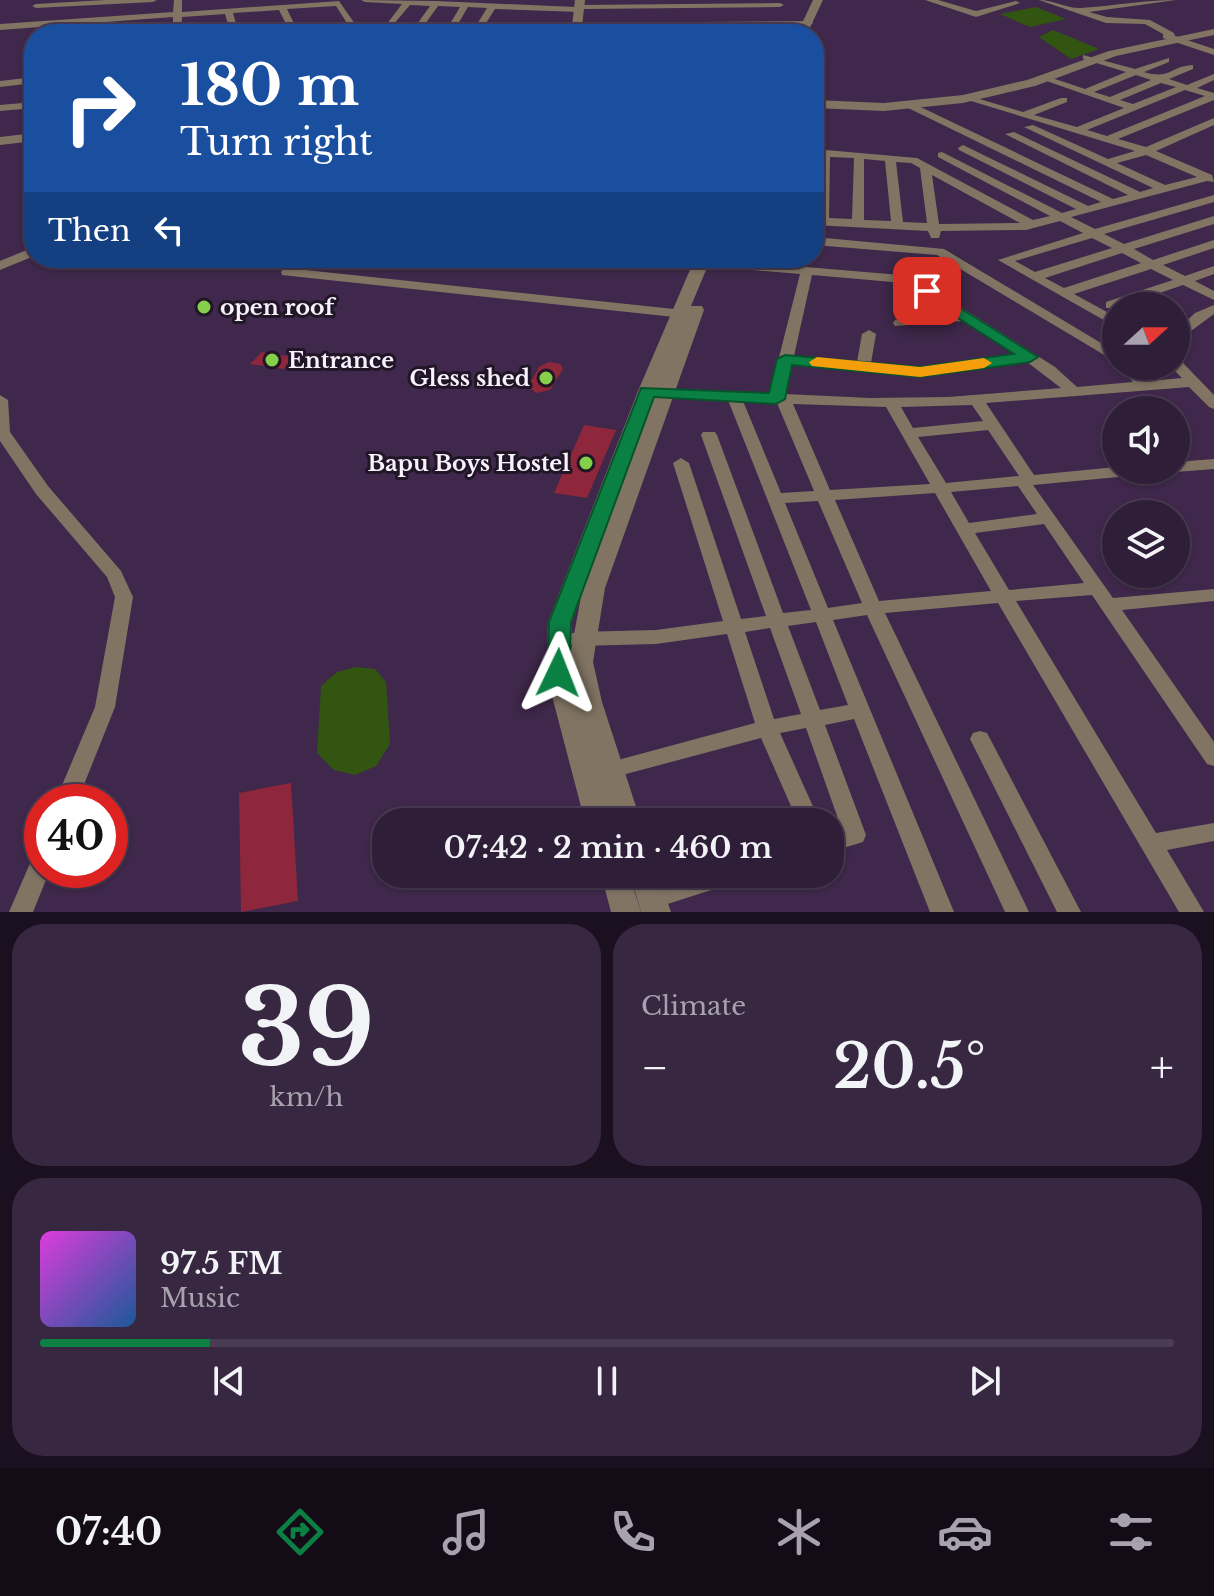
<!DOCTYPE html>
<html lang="en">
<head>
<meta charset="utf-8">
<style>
	:root { --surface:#2f1e38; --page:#372740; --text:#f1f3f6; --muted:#a7a2ae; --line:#4a3c53; --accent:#0b8043 }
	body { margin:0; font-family:"Libre Baskerville",serif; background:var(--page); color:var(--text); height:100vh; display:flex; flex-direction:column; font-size:30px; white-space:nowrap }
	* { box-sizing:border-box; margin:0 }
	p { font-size:26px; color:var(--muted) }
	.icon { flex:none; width:44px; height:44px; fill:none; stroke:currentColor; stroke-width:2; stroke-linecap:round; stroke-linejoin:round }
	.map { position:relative; height:912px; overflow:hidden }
	.side { display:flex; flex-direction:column; gap:12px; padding:12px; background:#1a101f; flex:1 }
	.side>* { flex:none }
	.banner { position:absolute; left:24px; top:24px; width:800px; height:244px; border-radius:32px; box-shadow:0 2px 6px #0004,0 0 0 2px var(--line); background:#1a4fa0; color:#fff; overflow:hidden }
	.needle { width:52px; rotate:69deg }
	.fabs { position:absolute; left:1102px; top:292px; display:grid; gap:16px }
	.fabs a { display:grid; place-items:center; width:88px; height:88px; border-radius:50%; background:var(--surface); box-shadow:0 2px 6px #0004,0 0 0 2px var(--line); font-size:40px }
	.speed { position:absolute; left:24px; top:784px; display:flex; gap:16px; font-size:40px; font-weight:700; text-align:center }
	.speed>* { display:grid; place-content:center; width:104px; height:104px; border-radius:50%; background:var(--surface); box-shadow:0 2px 6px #0004,0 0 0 2px var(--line); line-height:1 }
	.speed .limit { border:12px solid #d22; background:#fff; color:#111 }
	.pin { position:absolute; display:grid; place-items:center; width:68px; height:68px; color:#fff; margin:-34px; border-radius:16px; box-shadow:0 4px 12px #0006 }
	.me { position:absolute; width:88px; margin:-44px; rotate:2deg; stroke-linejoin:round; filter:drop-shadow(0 0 6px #0008) }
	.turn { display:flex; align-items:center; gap:28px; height:168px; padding:0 24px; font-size:36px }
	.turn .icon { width:104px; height:104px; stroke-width:2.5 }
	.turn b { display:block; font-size:56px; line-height:68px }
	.then { display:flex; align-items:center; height:76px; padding:0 24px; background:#0003; gap:16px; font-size:30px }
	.big { font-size:60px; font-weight:600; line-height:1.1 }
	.side .card { flex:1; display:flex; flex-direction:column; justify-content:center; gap:12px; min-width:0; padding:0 28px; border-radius:32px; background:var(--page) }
	.side .dial { align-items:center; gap:0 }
	.dial b { font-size:104px; line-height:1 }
	.song { display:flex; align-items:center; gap:24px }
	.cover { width:96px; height:96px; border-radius:12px; background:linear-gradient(135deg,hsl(300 70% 55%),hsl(210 70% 35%)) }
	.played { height:8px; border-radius:4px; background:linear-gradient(90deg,var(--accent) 15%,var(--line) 15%) }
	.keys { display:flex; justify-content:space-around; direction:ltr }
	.heat { display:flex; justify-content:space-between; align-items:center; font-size:44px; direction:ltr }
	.side .tiles { flex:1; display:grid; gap:12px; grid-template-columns:1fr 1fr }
	.card:last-child { grid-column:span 2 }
	.trip { position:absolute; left:372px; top:808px; width:472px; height:80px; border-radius:32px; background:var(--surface); box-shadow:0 2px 6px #0004,0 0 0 2px var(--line); font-weight:600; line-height:80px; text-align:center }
	.tab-bar { display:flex; height:128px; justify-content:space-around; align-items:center; background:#130c16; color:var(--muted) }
	.tab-bar .icon { width:56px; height:56px }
	.tab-bar .selected { color:var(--accent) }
	.tab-bar b { font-size:36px; color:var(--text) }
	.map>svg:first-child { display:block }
	.green { fill:#325611 }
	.building { fill:#8e273b }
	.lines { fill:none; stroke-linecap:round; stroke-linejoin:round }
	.minor { fill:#817463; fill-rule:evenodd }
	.tertiary { fill:#817463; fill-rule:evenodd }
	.route { fill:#0b8043; stroke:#07532c; stroke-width:2 }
	.slow { fill:#f59e0b }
	.poi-dot { fill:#86cf4b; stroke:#201626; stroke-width:3 }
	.labels { text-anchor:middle; stroke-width:6; stroke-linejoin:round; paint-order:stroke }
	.poi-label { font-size:22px; font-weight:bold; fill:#faf1fe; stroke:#201626; text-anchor:start }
</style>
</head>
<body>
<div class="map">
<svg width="1214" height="912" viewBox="0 0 1214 912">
	<rect width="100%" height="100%" fill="#3f284b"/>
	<g class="green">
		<polygon points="1036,7 1066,19 1030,27 1000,14"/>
		<polygon points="1053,30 1099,49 1071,59 1039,37"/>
		<polygon points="356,667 375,669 386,682 390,744 376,766 355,775 334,770 317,753 321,686 337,672"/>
	</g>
	<g class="building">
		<polygon points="262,352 280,355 295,357 284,369 250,364"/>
		<polygon points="549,362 560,364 563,369 550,390 536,393 528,386 540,366"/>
		<polygon points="584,425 616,430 587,498 554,493"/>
		<polygon points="291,783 298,901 241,912 239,793"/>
	</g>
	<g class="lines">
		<g class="minor">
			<polygon points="105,0 157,0 153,2 36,8 32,6 36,4"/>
			<polygon points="174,0 182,0 182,12 339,1 362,34 354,34 336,6 287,9 299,34 291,34 279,10 233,13 239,34 231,34 225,14 182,17 181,34 173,34 173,17 0,30 0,24 173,12"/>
			<polygon points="361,0 436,1 575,7 579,5 780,3 784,5 780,7 583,9 579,12 495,9 479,34 471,34 487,8 468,7 452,34 444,34 460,7 438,6 418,34 410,34 430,6 410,5 387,32 383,29 402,4 365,2"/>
			<polygon points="925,0 938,0 976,11 1016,1 1020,3 976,17"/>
			<path d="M1039,0C1053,0 1068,9 1081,8C1113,6 1144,0 1176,0L1089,12L1107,17L1150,20L1174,33L1175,36L1214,49V55L1163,38V34L1145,24L1106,23Z"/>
			<polygon points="812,21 813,23 809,26 577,29 487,34 491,31 577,23"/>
			<path d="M1083,55L1135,69L1169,58V62L1144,72C1171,80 1170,66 1193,65V69L1169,79L1187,85L1214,74V80L1197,88L1214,93V100L1118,139L1146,147L1214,118V125L1156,151L1212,175L1214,182L1207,181L1071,217L1095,229L1214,195V202L1104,234L1124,244L1214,216V224L1134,249L1153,260L1214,240V248L1163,265L1185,276L1214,266V274L1195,281L1214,291V300L1183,285L1116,308H1106V302L1173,280L1151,269L1074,294L1116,317V327L998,260L1083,233L1060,221L1026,230L941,231L939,238H931L928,231L814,225V217L817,218L820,156L814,155V149L917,158L1033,220L1050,216L938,157V153L942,152L1062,213L1076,209L959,150L958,148L963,145L1088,206L1101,202L904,106L903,104L908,101L1113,199L1128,195L1005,134L1014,132L1140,192L1153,188L1024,127L1033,125L1108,159L1135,151L961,98L966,95L1023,112L1061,98H1067V102L1034,115L1077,127L1124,108L1038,78L1043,75L1085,89L1126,72L1083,59ZM1136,75L1151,80L1110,97L1094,92ZM1161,83L1176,87L1133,104L1120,100ZM1185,90L1205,96L1107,136L1087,130ZM1146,155L1197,177L1165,185L1117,163ZM830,157L854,158L852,219L829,218ZM864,159L885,161L891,221L864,220ZM896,162L911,163L920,168L927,223L903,222ZM932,175L1020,223L939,224ZM1092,238L1112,248L1035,272L1015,261ZM1122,253L1141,263L1064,288L1045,278Z"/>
			<polygon points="34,77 34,83 0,87 0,81"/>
			<polygon points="34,102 34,108 0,111 0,105"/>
			<polygon points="814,237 944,249 1116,352 1116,362 937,255 814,245"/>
			<polygon points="34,247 34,256 0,270 0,261"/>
			<polygon points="291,258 304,258 296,269 693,311 700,315 693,319 282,275 281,272"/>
			<path d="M649,258H701L912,276L1055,367L1077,387L1133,382L1118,366H1133L1149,381L1182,378L1170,366H1176V356L1181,357L1184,364L1214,395V409L1209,407L1189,387L986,403L1034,475L1116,467V470H1148L1140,475L1033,485L1113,598L1214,589V601L1122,610L1214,742V766L1207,764L1092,595L1016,601L1156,833L1214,823V841L1167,850L1204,912H1179L998,603L885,613L1029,912H1005L867,615L833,620L954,912H930L854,719L825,725L866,835L863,842L830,852V834L842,830L806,728L780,733L820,822H798L761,738L611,778L603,776L600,770L603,764L755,723L727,634L656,644L577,646L570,644L567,639L570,634L577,632L656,630L723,621L673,463L681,458L689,463L741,619L766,616L701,435L703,432H715L717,435L783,613L811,610L728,400L653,396L646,392L653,388L770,393L800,274L655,262ZM812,275L904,283L952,313L900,319L895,320L893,323L895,326L963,321L1016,355L920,368L871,363L876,334L869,330L862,334L857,362L794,356ZM1027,362L1061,388L948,397L870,398L785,394L792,364L920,376ZM743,401L777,403L814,491L781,493ZM793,404L886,407L930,484L830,490ZM972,405L983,421L913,428L901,407ZM988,430L1019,476L946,483L918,437ZM1018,486L1037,514L969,523L951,492ZM935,493L991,591L879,601L835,500ZM818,501L862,603L828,608L785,503ZM1044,524L1084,583L1009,590L975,533ZM816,622L848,705L820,710L788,626ZM770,628L801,714L774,719L745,632Z"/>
			<polygon points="1214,305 1214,314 1176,342 1176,331 1195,313"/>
			<polygon points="0,395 8,400 10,432 48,486 121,571 133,597 115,707 77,802 55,802 95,707 115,597 107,577 36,494 0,441"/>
			<polygon points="1214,459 1214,469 1176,472 1170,470 1176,470 1176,462"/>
			<polygon points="980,731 987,733 1081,912 1057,912 970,739 973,733"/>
			<polygon points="42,851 42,870 50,870 33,912 9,912 34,854"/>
			<polygon points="699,874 742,874 738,881 730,884 652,909 644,906 640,899 644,892"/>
		</g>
		<g class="tertiary">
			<polygon points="575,0 585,0 582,26 587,34 577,34 572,26"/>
			<polygon points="813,0 823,0 807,34 797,34"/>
			<polygon points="1214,29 1214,35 1116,56 1035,86 963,103 884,111 814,108 814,100 884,103 963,95 1027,80 1109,51"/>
			<polygon points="34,133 34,141 0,145 0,137"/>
			<path d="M695,258H711L691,306H702L704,310L605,588L593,662L602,702L641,822H613L611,815L613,822H585L546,673L548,622L638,391ZM581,597L571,650L572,622Z"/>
			<polygon points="601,874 629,874 641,912 611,912"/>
			<polygon points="630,874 658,874 671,912 641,912"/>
		</g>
	</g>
	<polygon class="route" points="927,287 1038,357 1030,362 920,377 792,365 785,399 776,404 654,397 571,622 569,673 566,679 550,679 547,673 549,622 641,388 769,393 777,359 785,355 920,367 1014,354 922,295 919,291"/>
	<polygon class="slow" points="817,357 920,367 984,358 992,363 984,368 920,377 812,366 809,362"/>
	<g class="poi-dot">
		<circle cx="204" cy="307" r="8"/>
		<circle cx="272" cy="360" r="8"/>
		<circle cx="546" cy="378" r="8"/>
		<circle cx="586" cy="463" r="8"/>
	</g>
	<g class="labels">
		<g class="poi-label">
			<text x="220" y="315">open roof</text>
			<text x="288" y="368">Entrance</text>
			<text x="530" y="386" text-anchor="end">Gless shed</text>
			<text x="570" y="471" text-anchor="end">Bapu Boys Hostel</text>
		</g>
	</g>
</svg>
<div class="fabs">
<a><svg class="needle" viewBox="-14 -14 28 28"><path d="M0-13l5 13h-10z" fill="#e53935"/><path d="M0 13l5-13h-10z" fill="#a7a2ae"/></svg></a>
<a><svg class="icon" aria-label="sound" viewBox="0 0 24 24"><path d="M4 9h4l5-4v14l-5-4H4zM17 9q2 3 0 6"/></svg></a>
<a><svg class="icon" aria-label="layers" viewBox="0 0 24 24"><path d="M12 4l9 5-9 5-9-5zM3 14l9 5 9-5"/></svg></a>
</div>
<div class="speed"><div class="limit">40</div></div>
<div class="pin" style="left:927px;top:291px;background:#d93025"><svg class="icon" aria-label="arrive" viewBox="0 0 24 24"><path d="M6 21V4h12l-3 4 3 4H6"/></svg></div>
<svg class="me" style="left:558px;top:673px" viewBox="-20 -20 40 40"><path d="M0-17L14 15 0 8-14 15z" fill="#0b8043" stroke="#fff" stroke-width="4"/></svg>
<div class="trip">07:42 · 2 min · 460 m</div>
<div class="banner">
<div class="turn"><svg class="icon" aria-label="right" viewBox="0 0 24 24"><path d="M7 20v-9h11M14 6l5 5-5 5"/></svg><div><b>180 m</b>Turn right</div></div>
<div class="then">Then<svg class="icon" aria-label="left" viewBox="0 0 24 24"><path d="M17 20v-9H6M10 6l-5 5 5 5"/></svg></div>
</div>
</div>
<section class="side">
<div class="tiles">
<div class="card dial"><b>39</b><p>km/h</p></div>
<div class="card"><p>Climate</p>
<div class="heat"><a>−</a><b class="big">20.5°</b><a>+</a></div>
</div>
<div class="card">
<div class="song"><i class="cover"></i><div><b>97.5 FM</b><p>Music</p></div></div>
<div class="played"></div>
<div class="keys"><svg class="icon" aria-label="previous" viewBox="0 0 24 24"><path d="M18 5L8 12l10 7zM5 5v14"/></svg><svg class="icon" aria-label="pause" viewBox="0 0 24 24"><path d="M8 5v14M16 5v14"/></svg><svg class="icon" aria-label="next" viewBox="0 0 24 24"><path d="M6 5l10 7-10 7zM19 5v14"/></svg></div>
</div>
</div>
</section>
<nav class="tab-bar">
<b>07:40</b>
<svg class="icon selected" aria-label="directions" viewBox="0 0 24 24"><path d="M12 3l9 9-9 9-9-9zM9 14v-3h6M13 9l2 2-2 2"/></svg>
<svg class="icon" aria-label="music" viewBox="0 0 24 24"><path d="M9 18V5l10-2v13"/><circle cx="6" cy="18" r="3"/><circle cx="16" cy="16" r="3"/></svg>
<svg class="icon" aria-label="phone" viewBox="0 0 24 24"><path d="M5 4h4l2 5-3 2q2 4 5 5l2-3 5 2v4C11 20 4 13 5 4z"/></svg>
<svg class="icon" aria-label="climate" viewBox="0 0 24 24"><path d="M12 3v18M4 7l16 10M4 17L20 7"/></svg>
<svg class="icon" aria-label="car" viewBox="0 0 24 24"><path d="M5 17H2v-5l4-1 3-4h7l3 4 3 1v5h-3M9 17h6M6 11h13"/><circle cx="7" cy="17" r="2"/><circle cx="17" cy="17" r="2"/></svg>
<svg class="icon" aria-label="filters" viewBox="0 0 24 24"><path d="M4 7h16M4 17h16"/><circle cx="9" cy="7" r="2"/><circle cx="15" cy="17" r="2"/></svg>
</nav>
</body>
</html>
